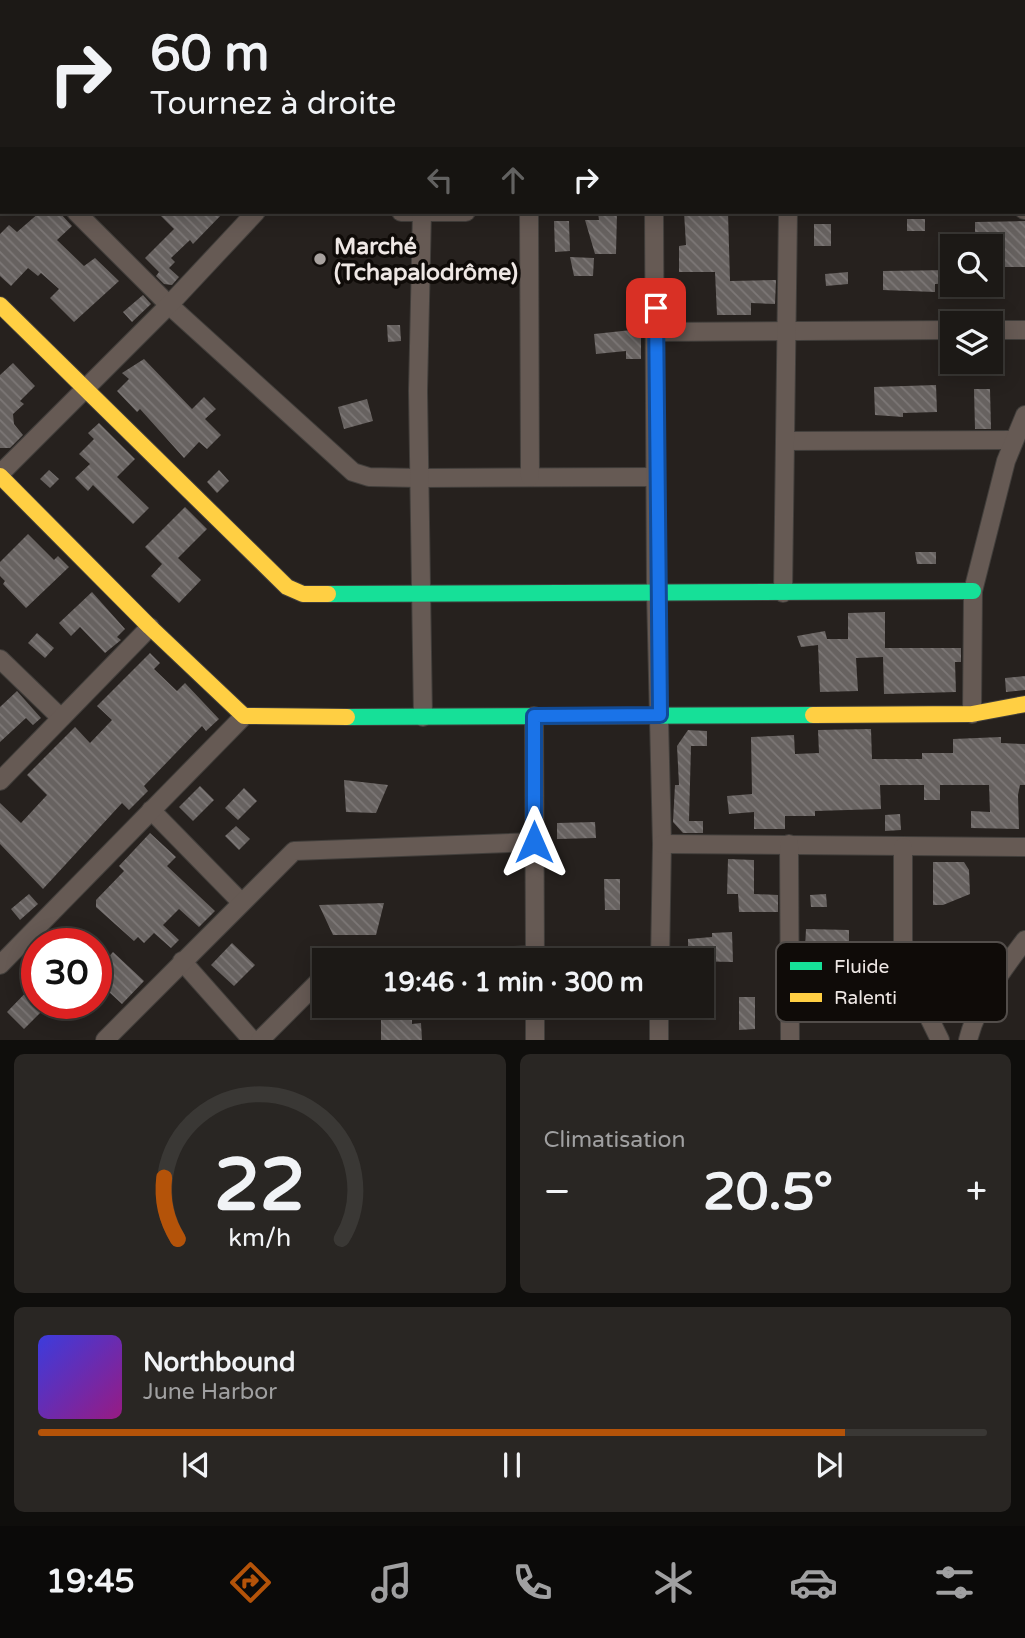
<!DOCTYPE html>
<html lang="fr">
<head>
<meta charset="utf-8">
<style>
	:root { --surface:#1c1916; --page:#292623; --text:#f1f3f6; --muted:#a0a0a1; --line:#3a3835; --accent:#b45309 }
	body { margin:0; font-family:"Varela Round",sans-serif; background:var(--page); color:var(--text); height:100vh; display:flex; flex-direction:column; font-size:26px; white-space:nowrap }
	* { box-sizing:border-box; margin:0 }
	p { font-size:23px; color:var(--muted) }
	.icon { flex:none; width:38px; height:38px; fill:none; stroke:currentColor; stroke-width:2; stroke-linecap:round; stroke-linejoin:round }
	.map { position:relative; height:1040px; overflow:hidden }
	.side { display:flex; flex-direction:column; gap:14px; padding:14px; background:#0f0e0c; flex:1 }
	.side>* { flex:none }
	.banner { position:absolute; left:0px; top:0px; width:1026px; height:214px; box-shadow:0 4px 18px #0003,0 0 0 2px var(--line); background:#1c1916; color:var(--text); overflow:hidden }
	.buttons { position:absolute; left:940px; top:234px; display:grid; gap:14px }
	.buttons a { display:grid; place-items:center; width:63px; height:63px; border-radius:0px; background:var(--surface); box-shadow:0 4px 18px #0003,0 0 0 2px var(--line); font-size:35px }
	.speed { position:absolute; left:21px; top:928px; display:flex; gap:14px; font-size:35px; font-weight:700; text-align:center }
	.speed>* { display:grid; place-content:center; width:91px; height:91px; border-radius:50%; background:var(--surface); box-shadow:0 4px 18px #0003,0 0 0 2px var(--line); line-height:1 }
	.speed .limit { border:10px solid #d22; background:#fff; color:#111 }
	.pin { position:absolute; display:grid; place-items:center; width:60px; height:60px; color:#fff; margin:-30px; border-radius:14px; box-shadow:0 4px 10px #0006 }
	.me { position:absolute; width:77px; margin:-38px; rotate:0deg; stroke-linejoin:round; filter:drop-shadow(0 0 5px #0008) }
	.turn { display:flex; align-items:center; gap:24px; height:147px; padding:0 35px; font-size:32px }
	.turn .icon { width:91px; height:91px; stroke-width:2.5 }
	.turn b { display:block; font-size:49px; line-height:60px }
	.lanes { display:flex; align-items:center; height:66px; padding:0 35px; background:#0003; justify-content:center; gap:35px; direction:ltr }
	.lanes .off { opacity:.35 }
	.big { font-size:52px; font-weight:700; line-height:1.1 }
	.side .tile { flex:1; display:flex; flex-direction:column; justify-content:center; gap:10px; min-width:0; padding:0 24px; border-radius:10px; background:var(--page) }
	.side .dial { align-items:center; gap:0 }
	.dial svg { height:182px; overflow:visible; fill:none; stroke:var(--line); stroke-width:7; stroke-linecap:round; text-anchor:middle }
	.dial text { fill:var(--text); stroke:none }
	.song { display:flex; align-items:center; gap:21px }
	.cover { width:84px; height:84px; border-radius:10px; background:linear-gradient(135deg,hsl(240 70% 55%),hsl(310 70% 35%)) }
	.played { height:7px; border-radius:4px; background:linear-gradient(90deg,var(--accent) 85%,var(--line) 85%) }
	.keys { display:flex; justify-content:space-around; direction:ltr }
	.heat { display:flex; justify-content:space-between; align-items:center; font-size:38px; direction:ltr }
	.side .tiles { flex:1; display:grid; gap:14px; grid-template-columns:1fr 1fr }
	.tile:last-child { grid-column:span 2 }
	.trip { position:absolute; left:312px; top:948px; width:402px; height:70px; border-radius:0px; background:var(--surface); box-shadow:0 4px 18px #0003,0 0 0 2px var(--line); font-weight:700; line-height:70px; text-align:center }
	.dock { display:flex; height:112px; justify-content:space-around; align-items:center; background:#0b0a09; color:var(--muted) }
	.dock .icon { width:49px; height:49px }
	.dock .current { color:var(--accent) }
	.dock b { font-size:32px; color:var(--text) }
	.map>svg:first-child { display:block }
	.building { fill:url(#building-back-hatch) }
	.lines { fill:none; stroke-linecap:round; stroke-linejoin:round }
	.street-casing { stroke:#413e3b; stroke-width:20 }
	.fast-casing { stroke:#413e3b; stroke-width:18 }
	.slow-casing { stroke:#413e3b; stroke-width:18 }
	.street { stroke:#665a54; stroke-width:18 }
	.fast { stroke:#16e098; stroke-width:16 }
	.slow { stroke:#ffcf43; stroke-width:16 }
	.route-casing { stroke:#114b97; stroke-width:18 }
	.route { stroke:#1a73e8; stroke-width:12 }
	.poi-dot { fill:#a8a29f; stroke:#0f0b08; stroke-width:2.5 }
	.labels { text-anchor:middle; stroke-width:7; stroke-linejoin:round; paint-order:stroke }
	.poi-label { font-size:23px; font-weight:bold; fill:#eee7e4; stroke:#0f0b08; text-anchor:start }
	.key { fill:#0f0b08; stroke:#524d4a; stroke-width:2 }
	.key-label { font-size:19px; fill:#eee7e4 }
</style>
</head>
<body>
<div class="map">
<svg width="1025" height="1040" viewBox="0 0 1025 1040">
	<defs>
		<pattern id="building-back-hatch" width="6" height="6" patternUnits="userSpaceOnUse" patternTransform="scale(1.75)"><rect width="6" height="6" fill="#676260"/><path d="M-1 5l2 2M0 0l6 6M5-1l2 2" fill="none" stroke="#7d7877"/></pattern>
	</defs>
	<rect width="100%" height="100%" fill="#26211e"/>
	<g class="building">
		<polygon points="40,212 59,212 72,226 57,240 84,266 95,258 119,281 74,322 50,298 59,289 41,273 38,276 28,268 11,286 0,276 0,234 9,225 17,232"/>
		<polygon points="157,212 224,212 193,244 190,240 171,258 175,262 169,268 179,277 172,285 164,284 156,276 159,272 145,258 174,229"/>
		<polygon points="617,212 616,254 595,254 585,220 599,220 598,213"/>
		<polygon points="684,212 728,212 730,281 776,280 775,304 751,303 751,315 717,315 715,272 679,272 679,246 686,245"/>
		<rect x="907" y="219" width="18" height="12"/>
		<polygon points="554,221 569,221 570,251 555,252"/>
		<polygon points="1025,221 1025,267 990,267 990,247 975,247 975,222"/>
		<rect x="814" y="224" width="17" height="22"/>
		<polygon points="570,257 594,258 593,276 574,276"/>
		<polygon points="952,270 952,283 935,284 935,292 883,290 883,271"/>
		<polygon points="848,272 848,284 826,286 825,274"/>
		<polygon points="143,295 151,304 132,322 123,312"/>
		<polygon points="633,300 643,300 643,317 634,318"/>
		<polygon points="387,325 400,325 401,341 388,342"/>
		<polygon points="641,329 641,359 626,359 626,351 596,354 594,334"/>
		<polygon points="144,359 192,409 204,397 216,409 205,419 221,435 207,449 199,442 184,458 140,409 137,412 117,391 129,379 122,373"/>
		<polygon points="13,363 35,386 20,401 24,404 13,414 14,424 23,435 10,448 0,448 0,375"/>
		<polygon points="936,385 937,412 903,413 903,417 875,415 874,387"/>
		<polygon points="974,389 990,389 991,429 975,429"/>
		<polygon points="367,399 373,421 344,429 338,407"/>
		<polygon points="99,423 135,459 117,477 149,508 133,524 93,485 88,491 75,478 90,464 79,454 94,439 88,433"/>
		<polygon points="49,470 59,479 50,488 40,479"/>
		<polygon points="219,470 229,481 217,493 207,482"/>
		<polygon points="185,507 207,529 178,558 201,580 179,603 151,576 162,564 145,547"/>
		<polygon points="28,534 54,560 58,556 69,567 26,608 3,584 5,581 0,576 0,562"/>
		<polygon points="915,552 936,552 936,564 917,564"/>
		<polygon points="92,592 125,629 117,637 121,640 105,653 80,627 71,636 59,623"/>
		<polygon points="885,612 885,648 961,648 961,662 955,662 956,692 884,694 883,657 856,658 858,691 820,692 818,645 801,647 797,636 825,631 827,639 848,639 848,613"/>
		<polygon points="37,633 54,648 45,658 28,643"/>
		<polygon points="150,653 160,663 154,669 177,691 185,683 219,719 206,731 202,726 144,786 148,791 129,810 122,803 43,889 0,844 0,803 21,823 47,795 27,775 75,727 90,743 112,720 97,706"/>
		<polygon points="1025,676 1025,690 1006,692 1005,678"/>
		<polygon points="17,691 41,718 33,725 26,718 0,742 0,707"/>
		<polygon points="871,729 872,759 922,759 922,753 953,753 953,739 1001,737 1001,743 1025,744 1025,785 1020,785 1018,795 1019,829 971,828 971,811 990,812 989,785 940,785 940,800 924,800 924,785 880,785 881,809 815,811 815,816 785,816 785,829 754,829 754,812 729,814 727,796 752,794 751,737 794,735 795,754 819,753 818,730"/>
		<polygon points="688,730 707,731 707,746 691,746 689,821 703,821 703,833 683,833 673,822 675,785 679,785 677,746"/>
		<polygon points="344,780 388,785 376,813 346,812"/>
		<polygon points="200,786 214,800 193,821 179,807"/>
		<polygon points="244,788 257,801 238,820 225,808"/>
		<polygon points="900,814 901,830 885,831 885,815"/>
		<polygon points="595,822 596,838 557,839 557,823"/>
		<polygon points="236,826 250,839 239,850 225,836"/>
		<polygon points="150,833 176,857 167,866 215,911 199,927 179,909 163,925 179,940 171,948 154,933 144,943 138,937 134,941 96,907 96,900 124,871 119,866"/>
		<polygon points="728,859 754,860 754,894 778,895 778,912 739,912 738,894 727,894"/>
		<polygon points="933,862 964,862 969,870 970,894 943,905 933,905"/>
		<polygon points="604,879 620,879 620,910 605,910"/>
		<polygon points="29,894 38,904 20,920 11,909"/>
		<polygon points="826,894 827,907 811,907 810,895"/>
		<polygon points="384,903 376,935 333,935 319,905"/>
		<polygon points="806,929 849,930 849,964 824,966 825,949 805,948"/>
		<polygon points="732,932 733,962 688,961 688,939 712,937 712,933"/>
		<polygon points="232,943 255,965 234,986 211,965"/>
		<polygon points="113,952 144,981 122,1004 96,980 96,957 103,963"/>
		<polygon points="37,981 37,1003 50,1003 24,1029 7,1012"/>
		<polygon points="739,997 755,997 755,1029 739,1030"/>
		<polygon points="412,1016 412,1024 421,1023 422,1040 381,1040 381,1017"/>
	</g>
	<g class="lines">
		<g class="street-casing">
			<g id="street">
				<polyline points="56,0 57,2"/>
				<polyline points="319,0 324,2"/>
				<polyline points="340,0 341,2"/>
				<polyline points="789,0 789,2"/>
				<polyline points="903,0 903,2"/>
				<polyline points="1018,0 1019,2"/>
				<polyline points="652,2 652,0"/>
				<polyline points="1024,89 1025,89"/>
				<polyline points="0,137 2,138"/>
				<polyline points="1024,210 1025,210"/>
				<polyline points="76,212 169,305 353,472 369,477 419,478 656,477"/>
				<polyline points="401,212 466,212"/>
				<polyline points="422,212 418,391 423,717"/>
				<polyline points="529,212 530,477"/>
				<polyline points="654,212 656,593 662,844 660,961"/>
				<polyline points="990,330 1025,330"/>
				<polyline points="657,332 952,330"/>
				<polyline points="785,441 1013,440"/>
				<polyline points="0,474 169,305 256,212"/>
				<polyline points="783,593 788,212"/>
				<polyline points="0,659 60,717"/>
				<polyline points="972,714 973,591 1006,461 1025,415"/>
				<polyline points="534,716 535,961"/>
				<polyline points="0,781 150,627"/>
				<polyline points="151,810 240,901"/>
				<polyline points="662,844 1025,847"/>
				<polyline points="789,844 790,1040"/>
				<polyline points="903,847 903,941 912,983 940,1040"/>
				<polyline points="182,961 252,1040"/>
				<polyline points="395,961 535,955"/>
				<polyline points="0,965 244,716"/>
				<polyline points="535,1006 535,1040"/>
				<polyline points="105,1040 294,851 534,842"/>
				<polyline points="260,1040 324,976"/>
				<polyline points="659,1040 659,1006"/>
				<path d="M968,1040C978,1001 1002,971 1025,940"/>
			</g>
		</g>
		<g class="fast-casing">
			<g id="fast">
				<polyline points="328,594 973,591"/>
				<polyline points="347,717 813,715"/>
			</g>
		</g>
		<g class="slow-casing">
			<g id="slow">
				<polyline points="0,305 287,587 303,594 328,594"/>
				<polyline points="0,476 150,627 244,716 347,717"/>
				<polyline points="813,715 972,714 1025,704"/>
			</g>
		</g>
		<use href="#street" class="street"/>
		<use href="#fast" class="fast"/>
		<use href="#slow" class="slow"/>
	</g>
	<g class="lines">
		<g class="route-casing">
			<polyline id="route" points="534,842 534,716 660,715 656,308"/>
		</g>
		<use href="#route" class="route"/>
	</g>
	<circle class="poi-dot" cx="320" cy="259" r="7"/>
	<g class="labels">
		<g class="poi-label">
			<text x="334" y="254">Marché<tspan x="334" dy="26">(Tchapalodrôme)</tspan></text>
		</g>
	</g>
	<rect x="776" y="942" width="231" height="80" rx="10" class="key"/>
	<rect x="790" y="962" width="32" height="8" fill="#16e098"/>
	<rect x="790" y="993" width="32" height="9" fill="#ffcf43"/>
	<g class="key-label">
		<text x="834" y="973">Fluide</text>
		<text x="834" y="1004">Ralenti</text>
	</g>
</svg>
<div class="buttons">
<a><svg class="icon" aria-label="search" viewBox="0 0 24 24"><circle cx="10" cy="10" r="6"/><path d="M15 15l6 6"/></svg></a>
<a><svg class="icon" aria-label="layers" viewBox="0 0 24 24"><path d="M12 4l9 5-9 5-9-5zM3 14l9 5 9-5"/></svg></a>
</div>
<div class="speed"><div class="limit">30</div></div>
<div class="pin" style="left:656px;top:308px;background:#d93025"><svg class="icon" aria-label="arrive" viewBox="0 0 24 24"><path d="M6 21V4h12l-3 4 3 4H6"/></svg></div>
<svg class="me" style="left:534px;top:842px" viewBox="-20 -20 40 40"><path d="M0-17L14 15 0 8-14 15z" fill="#1a73e8" stroke="#fff" stroke-width="4"/></svg>
<div class="trip">19:46 · 1 min · 300 m</div>
<div class="banner">
<div class="turn"><svg class="icon" aria-label="right" viewBox="0 0 24 24"><path d="M7 20v-9h11M14 6l5 5-5 5"/></svg><div><b>60 m</b>Tournez à droite</div></div>
<div class="lanes"><svg class="icon off" aria-label="left" viewBox="0 0 24 24"><path d="M17 20v-9H6M10 6l-5 5 5 5"/></svg><svg class="icon off" aria-label="ahead" viewBox="0 0 24 24"><path d="M12 20V5M6 11l6-6 6 6"/></svg><svg class="icon" aria-label="right" viewBox="0 0 24 24"><path d="M7 20v-9h11M14 6l5 5-5 5"/></svg></div>
</div>
</div>
<section class="side">
<div class="tiles">
<div class="tile dial"><svg viewBox="0 0 100 80">
<path d="M14 69A42 42 0 1 1 86 69"/>
<path d="M14 69A42 42 0 0 1 8 42" stroke="#b45309"/>
<text x="50" y="56" font-size="32" font-weight="700">22</text>
<text x="50" y="72" font-size="11">km/h</text>
</svg></div>
<div class="tile"><p>Climatisation</p>
<div class="heat"><a>−</a><b class="big">20.5°</b><a>+</a></div>
</div>
<div class="tile">
<div class="song"><i class="cover"></i><div><b>Northbound</b><p>June Harbor</p></div></div>
<div class="played"></div>
<div class="keys"><svg class="icon" aria-label="previous" viewBox="0 0 24 24"><path d="M18 5L8 12l10 7zM5 5v14"/></svg><svg class="icon" aria-label="pause" viewBox="0 0 24 24"><path d="M8 5v14M16 5v14"/></svg><svg class="icon" aria-label="next" viewBox="0 0 24 24"><path d="M6 5l10 7-10 7zM19 5v14"/></svg></div>
</div>
</div>
</section>
<nav class="dock">
<b>19:45</b>
<svg class="icon current" aria-label="directions" viewBox="0 0 24 24"><path d="M12 3l9 9-9 9-9-9zM9 14v-3h6M13 9l2 2-2 2"/></svg>
<svg class="icon" aria-label="music" viewBox="0 0 24 24"><path d="M9 18V5l10-2v13"/><circle cx="6" cy="18" r="3"/><circle cx="16" cy="16" r="3"/></svg>
<svg class="icon" aria-label="phone" viewBox="0 0 24 24"><path d="M5 4h4l2 5-3 2q2 4 5 5l2-3 5 2v4C11 20 4 13 5 4z"/></svg>
<svg class="icon" aria-label="climate" viewBox="0 0 24 24"><path d="M12 3v18M4 7l16 10M4 17L20 7"/></svg>
<svg class="icon" aria-label="car" viewBox="0 0 24 24"><path d="M5 17H2v-5l4-1 3-4h7l3 4 3 1v5h-3M9 17h6M6 11h13"/><circle cx="7" cy="17" r="2"/><circle cx="17" cy="17" r="2"/></svg>
<svg class="icon" aria-label="filters" viewBox="0 0 24 24"><path d="M4 7h16M4 17h16"/><circle cx="9" cy="7" r="2"/><circle cx="15" cy="17" r="2"/></svg>
</nav>
</body>
</html>
